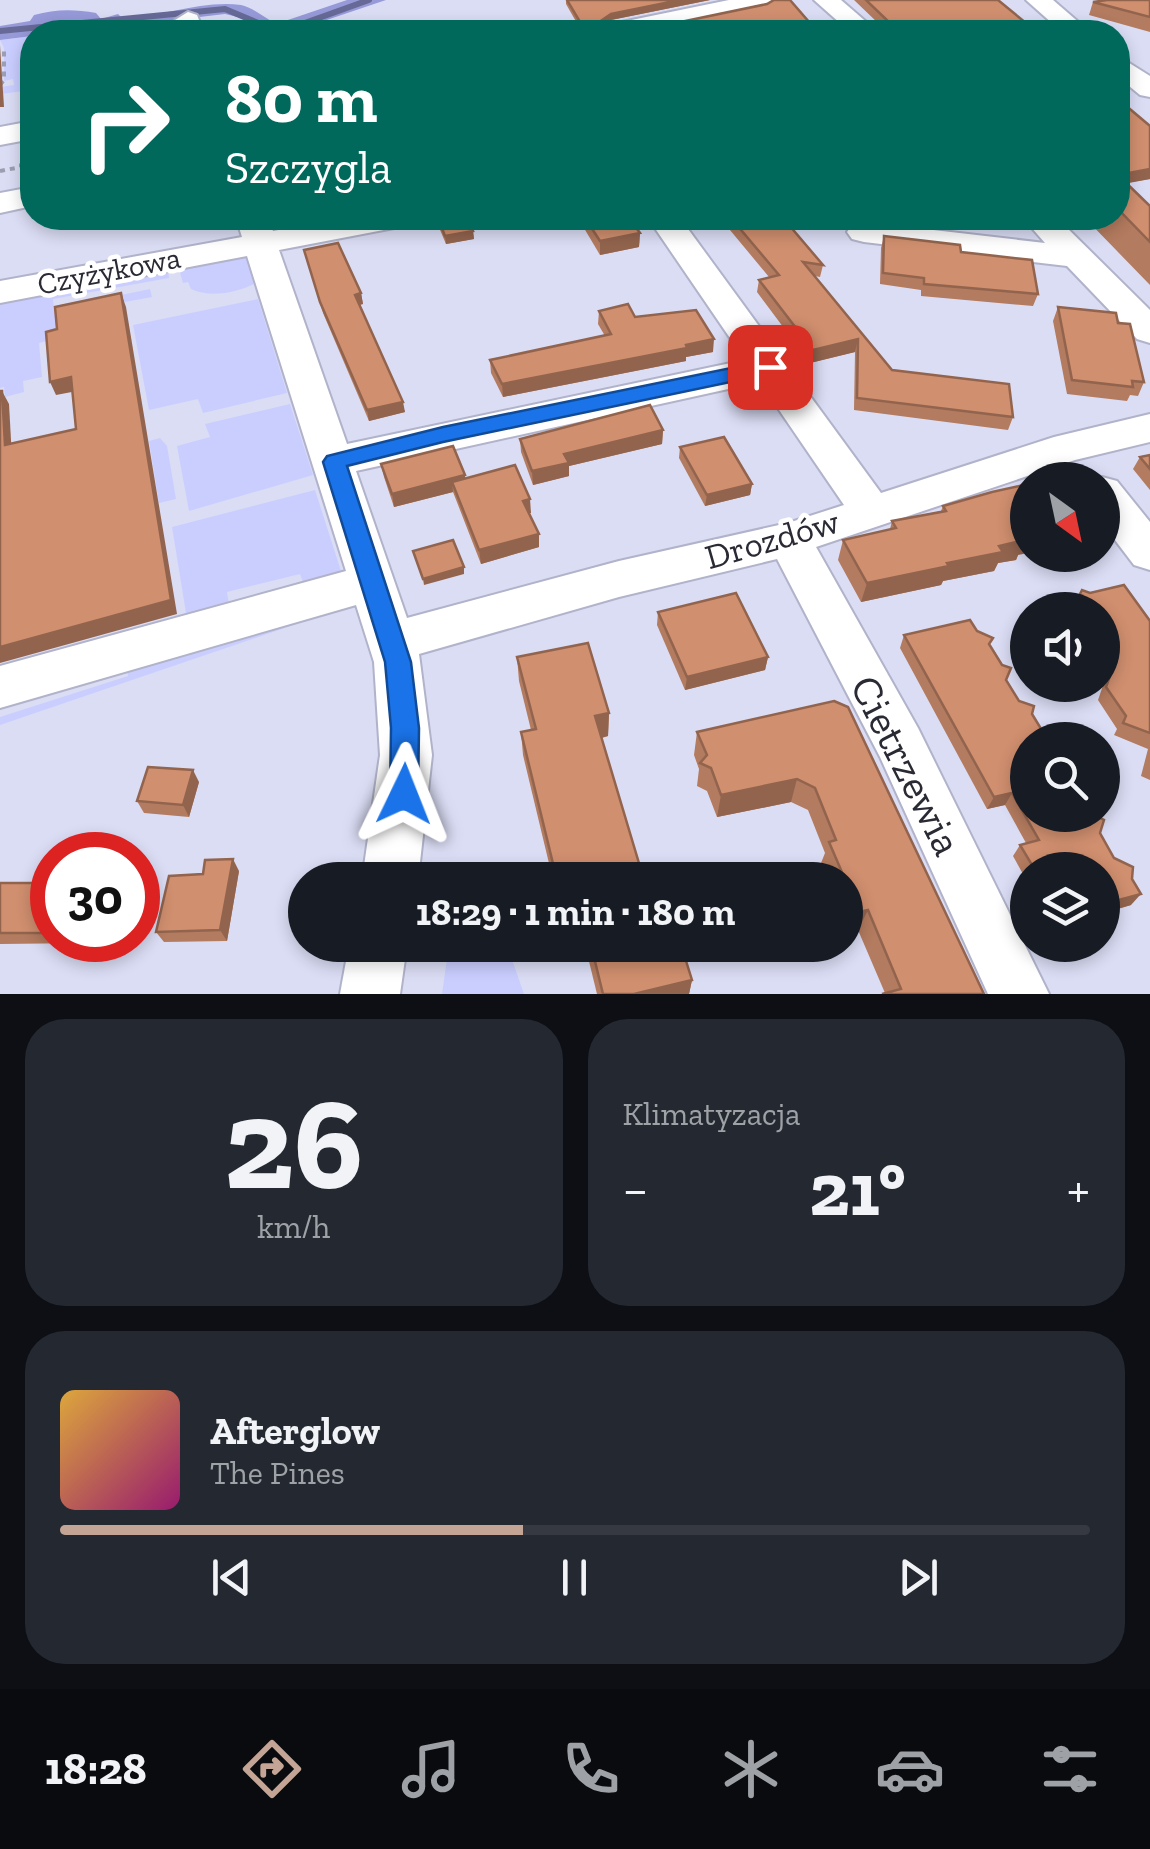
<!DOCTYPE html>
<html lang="pl">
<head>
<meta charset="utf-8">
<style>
	:root { --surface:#171b24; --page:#242831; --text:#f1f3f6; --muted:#9ea1a6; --line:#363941; --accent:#c4a595 }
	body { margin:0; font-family:"Zilla Slab",serif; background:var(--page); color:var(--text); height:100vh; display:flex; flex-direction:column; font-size:38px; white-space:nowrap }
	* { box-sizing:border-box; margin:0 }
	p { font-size:32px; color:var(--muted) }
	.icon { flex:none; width:55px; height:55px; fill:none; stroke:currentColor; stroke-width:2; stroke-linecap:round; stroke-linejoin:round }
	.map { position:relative; height:994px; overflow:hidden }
	.drawer { display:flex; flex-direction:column; gap:25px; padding:25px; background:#0d0f14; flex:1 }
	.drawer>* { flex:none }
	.hud { position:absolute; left:20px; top:20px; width:1110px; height:210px; border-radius:40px; box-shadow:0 5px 15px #0003; background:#00695c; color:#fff; overflow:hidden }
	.needle { width:65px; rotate:147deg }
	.buttons { position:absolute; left:1010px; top:462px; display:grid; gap:20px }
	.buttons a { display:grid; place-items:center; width:110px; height:110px; border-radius:50%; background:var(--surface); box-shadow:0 5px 15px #0003; font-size:50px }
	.speed { position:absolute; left:30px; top:832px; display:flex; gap:20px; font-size:50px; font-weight:700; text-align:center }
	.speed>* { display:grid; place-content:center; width:130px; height:130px; border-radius:50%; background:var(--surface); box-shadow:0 5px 15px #0003; line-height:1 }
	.speed .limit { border:15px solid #d22; background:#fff; color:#111 }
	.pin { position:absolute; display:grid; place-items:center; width:85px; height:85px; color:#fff; margin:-42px; border-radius:20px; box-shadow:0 5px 15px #0006 }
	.me { position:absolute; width:110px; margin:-55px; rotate:2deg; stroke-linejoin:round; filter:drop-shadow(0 0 8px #0008) }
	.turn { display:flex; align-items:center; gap:35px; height:210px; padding:0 40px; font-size:45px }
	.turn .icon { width:130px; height:130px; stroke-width:2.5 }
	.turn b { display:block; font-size:70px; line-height:85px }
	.big { font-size:75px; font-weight:800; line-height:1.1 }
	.drawer .card { flex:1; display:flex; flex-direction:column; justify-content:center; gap:15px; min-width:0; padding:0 35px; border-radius:40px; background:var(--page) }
	.drawer .dial { align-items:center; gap:0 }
	.dial b { font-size:130px; line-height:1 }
	.song { display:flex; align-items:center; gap:30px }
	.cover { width:120px; height:120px; border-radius:15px; background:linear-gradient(135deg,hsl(40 70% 55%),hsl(320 70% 35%)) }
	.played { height:10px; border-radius:5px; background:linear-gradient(90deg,var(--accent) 45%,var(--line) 45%) }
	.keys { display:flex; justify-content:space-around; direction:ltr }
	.heat { display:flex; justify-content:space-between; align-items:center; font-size:55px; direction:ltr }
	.drawer .tiles { flex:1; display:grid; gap:25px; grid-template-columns:1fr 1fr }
	.card:last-child { grid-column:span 2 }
	.trip { position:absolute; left:288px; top:862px; width:575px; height:100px; border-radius:50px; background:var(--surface); box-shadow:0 5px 15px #0003; font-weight:800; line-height:100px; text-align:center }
	.menu { display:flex; height:160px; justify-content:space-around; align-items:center; background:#090b0e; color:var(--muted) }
	.menu .icon { width:70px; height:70px }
	.menu .active { color:var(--accent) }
	.menu b { font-size:45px; color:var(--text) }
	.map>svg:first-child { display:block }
	.green { fill:#caceff }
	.forest { fill:#979ad9 }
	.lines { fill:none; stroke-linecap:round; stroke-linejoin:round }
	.stream { stroke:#676a97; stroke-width:6 }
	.minor-casing { stroke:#b1b3ca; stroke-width:4 }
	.path { stroke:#9b9db0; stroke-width:4; stroke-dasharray:5 5; stroke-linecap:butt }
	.minor { fill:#fff; fill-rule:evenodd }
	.wall { fill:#b37b5f }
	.shaded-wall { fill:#92644e }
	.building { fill:#d08f6f; stroke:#92644e; stroke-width:2.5 }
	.route { fill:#1a73e8; stroke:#114b97; stroke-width:2.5 }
	.labels { text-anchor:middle; stroke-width:9; stroke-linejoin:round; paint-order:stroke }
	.far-street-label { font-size:30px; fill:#292a33; stroke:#fff }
	.street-label { font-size:35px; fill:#292a33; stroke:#fff }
	.near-street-label { font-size:42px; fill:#292a33; stroke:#fff }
</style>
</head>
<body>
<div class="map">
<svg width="1150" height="994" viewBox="0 0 1150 994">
	<rect width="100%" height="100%" fill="#dbddf5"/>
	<g class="green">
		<polygon points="32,36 32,71 28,42 25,43 32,90 0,94 0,87 14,85 13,79 4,81 4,48 0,40"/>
		<path d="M245,251L254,284C235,293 210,298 191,289L188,282L183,283L179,269L168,271L169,278L53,299L54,309L150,289L152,297L55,315L58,338L39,343L42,377L23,381L24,392L5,397L4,387L0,388V301Z"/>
		<polygon points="258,299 287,393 203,413 198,399 149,410 133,325"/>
		<polygon points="290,404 313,475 189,511 177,446 210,437 205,424"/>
		<polygon points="160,438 167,446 176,499 159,503 149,441"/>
		<polygon points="315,490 341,571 336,584 306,589 300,574 227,592 230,610 188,625 172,527"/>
		<polygon points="349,606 0,725 0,717 128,676 127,667"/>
		<polygon points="449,945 507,945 524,994 442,994"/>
	</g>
	<path class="forest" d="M347,0H386L291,32H264L246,19L225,14L174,20L177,31L151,32L137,25L129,32H32V36L0,40V26L30,21L34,15C55,9 74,9 96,13L101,19L118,14L122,18C162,17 202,0 241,5C252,7 265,18 276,24Z"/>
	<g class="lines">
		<polyline class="stream" points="0,31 225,9 270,28 288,29 369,0"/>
		<g class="minor-casing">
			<g id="minor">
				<polygon points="729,0 777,0 765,7 646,32 599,32 612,24"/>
				<polygon points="814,0 841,0 878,32 850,32"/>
				<polygon points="1026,0 1053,0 1090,32 1062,32"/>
				<polygon points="188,12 197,15 204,32 178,32 175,20"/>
				<polygon points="1118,56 1150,76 1150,97 1140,95 1118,77"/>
				<polygon points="32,121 32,139 0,145 0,127"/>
				<polygon points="32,187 32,206 0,213 0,193"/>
				<path d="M236,218H268L273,231L344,218H410L405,225L394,228L279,250L347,444L745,360L648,218H680L881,493L1054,437L1150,414V442L1075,460L816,547L918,728L1049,994H988L880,757L777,559L619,597L419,654L432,755L418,880H362L380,755L374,662L356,605L0,708V666L346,571L247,256L0,303V281L242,237ZM760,382L844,505L788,523L619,561L407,618L356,471Z"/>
				<polygon points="1023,218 1057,218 1150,310 1150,343 1137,339 1067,266 864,242 852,239 847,232 852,225 864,222 1045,243"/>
				<polygon points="1102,477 1117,481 1150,522 1150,570 1134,565 1102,523 1102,480 1091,480"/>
				<polygon points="349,945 407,945 400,994 340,994"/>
			</g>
		</g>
		<g class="path">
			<polyline points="122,31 132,31"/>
			<polyline points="26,42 32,82"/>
			<polyline points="0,85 4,80 4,47"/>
			<polyline points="0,171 21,167 21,162"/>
		</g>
		<use href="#minor" class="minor"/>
	</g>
	<g class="wall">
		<polygon points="566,0 710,0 611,20 599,29 816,31 879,24 854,0 998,0 1037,32 582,32 566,4"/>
		<polygon points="1150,0 1150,32 1089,15 1093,2"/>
		<polygon points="1118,99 1150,126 1150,179 1126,183 1150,206 1150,285 1085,218 1118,218"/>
		<polygon points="435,218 467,218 473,231 474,239 446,244"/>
		<polygon points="578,218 629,218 640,233 639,247 600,255"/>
		<polygon points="700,218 783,218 823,265 820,277 815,276 892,370 1013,417 1008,430 854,410 855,352 810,363 757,292 759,280 769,277 725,224 708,227"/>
		<polygon points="881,218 958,218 955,229 881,220"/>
		<polygon points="884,236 961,252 1038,294 1033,306 921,296 921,290 880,284 881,248"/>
		<polygon points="304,250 361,293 363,304 360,305 405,412 369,421 323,313"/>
		<polygon points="1058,307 1118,323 1144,382 1138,396 1130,395 1127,401 1067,394 1053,321"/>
		<polygon points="599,311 635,317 713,352 686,357 686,361 503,397 491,373 490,360 605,336 598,324"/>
		<polygon points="663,430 662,444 569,466 569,476 533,485 521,452 520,439"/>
		<polygon points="680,447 752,484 750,495 705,506 679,458"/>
		<polygon points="1150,455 1150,490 1133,469 1140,457"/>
		<polygon points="381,464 465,478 531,513 529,513 539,547 481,564 453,492 394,507 384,477"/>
		<polygon points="943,506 1018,555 1016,560 998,563 994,571 943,581 941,585 861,602 838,560 843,540 890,529 892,521 941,511"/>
		<polygon points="1069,598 1150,621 1150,780 1141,776 1148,749 1114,735 1117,729 1098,700 1106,677 1102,676 1102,610 1063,610"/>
		<polygon points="658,612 768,657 765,670 685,690 657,625"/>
		<polygon points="904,635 989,645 1006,680 1028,740 1100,833 1131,905 1114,910 1104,921 1102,920 1102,870 1028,870 1028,883 1013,856 1020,845 1026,843 1005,805 987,809 900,648"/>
		<polygon points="517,657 609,713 608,736 602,738 644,880 553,880 523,755 521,732 531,730 519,681"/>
		<polygon points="834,701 984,994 885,993 858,930 850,932 845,920 845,880 828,880 821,863 825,853 808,810 791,802 717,817 707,791 697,786 699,769 694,755 697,732"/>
		<polygon points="199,782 189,817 144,813 137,801"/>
		<polygon points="239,871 227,941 164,942 156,932"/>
		<polygon points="52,875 52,940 89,940 89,943 0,944 0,883 39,883"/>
		<polygon points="585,945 681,945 692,980 689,994 597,994"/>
	</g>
	<g class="shaded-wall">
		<polygon points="680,0 710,0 611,20 595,31 595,25 611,14"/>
		<polygon points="0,45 4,107 0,107"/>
		<polygon points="1150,169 1150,179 1118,185 1118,175"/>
		<polygon points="709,218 725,218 725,224 708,227"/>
		<polygon points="473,231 474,239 446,244 445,236"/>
		<polygon points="640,233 639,247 600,255 600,241"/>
		<polygon points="121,293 126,307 177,614 0,663 0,647 171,600"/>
		<polygon points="361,293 363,304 357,305 355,295"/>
		<polygon points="714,339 713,352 686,357 686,361 503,397 502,384"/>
		<polygon points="858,339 855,352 810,363 813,350"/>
		<polygon points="71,377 77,391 56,395 50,382"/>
		<polygon points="2,391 9,404 12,458 5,445"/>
		<polygon points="403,402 405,412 369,421 367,410"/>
		<polygon points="663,430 662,444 569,466 569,476 533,485 532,471 564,454"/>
		<polygon points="465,475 466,488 452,482 453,492 394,507 392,494"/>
		<polygon points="752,484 750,495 705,506 707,495"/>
		<polygon points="530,499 531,513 524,514 523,501"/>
		<polygon points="539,534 539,547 481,564 479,550"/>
		<polygon points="1028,535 1028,553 1018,555 1016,560 998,563 994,571 943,581 941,585 861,602 867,583 947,563"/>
		<polygon points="464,567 464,574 424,585 423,579"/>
		<polygon points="768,657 765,670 685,690 687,677"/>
		<polygon points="609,713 608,736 595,739 595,716"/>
		<polygon points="193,770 199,782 189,817 183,805"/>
		<polygon points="797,779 791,802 717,817 721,795"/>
		<polygon points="1012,793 1005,805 987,809 994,797"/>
		<polygon points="233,859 239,871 227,941 220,930"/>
		<polygon points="1141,894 1131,905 1114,910 1115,901"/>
		<polygon points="868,910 858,930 850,932 859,912"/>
		<polygon points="692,980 689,994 634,994"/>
	</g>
	<g class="building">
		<polygon points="567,0 680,0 611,14 595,25 599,29 647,29 767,4 774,0 790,0 816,30 794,32 586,32"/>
		<polygon points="866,0 998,0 1037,32 806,32 890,23"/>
		<polygon points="1107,0 1150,0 1150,17 1093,2"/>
		<polygon points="1118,99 1150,126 1150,169 1118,175"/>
		<polygon points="1118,175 1150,206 1150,242 1118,209"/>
		<polygon points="438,218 467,218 473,231 445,236"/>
		<polygon points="585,218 629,218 640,233 600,241"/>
		<polygon points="731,218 783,218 823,265 803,262 892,370 1009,384 1013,417 857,398 858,339 813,350 759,280 779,275"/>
		<polygon points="884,236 960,245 961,252 1032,260 1038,294 924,284 924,278 883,273"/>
		<polygon points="338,243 361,293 355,295 403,402 367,410 320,302 304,250"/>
		<polygon points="121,293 171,600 0,647 0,391 2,391 5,445 76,429 71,377 50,382 46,332 57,329 55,307"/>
		<polygon points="628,304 635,317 696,310 714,339 686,345 687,348 502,384 490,360 611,334 599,311"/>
		<polygon points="1058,307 1116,313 1118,323 1130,324 1144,382 1132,381 1133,387 1072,380"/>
		<polygon points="650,405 663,430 564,454 569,463 532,471 520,439"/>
		<polygon points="724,437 752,484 707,495 680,447"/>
		<polygon points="453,446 465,475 392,494 381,464"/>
		<polygon points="1150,455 1150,469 1140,457"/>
		<polygon points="515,465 530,499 523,501 539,534 479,550 452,482"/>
		<polygon points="1067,477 1069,480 1050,480"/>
		<polygon points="1028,484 1028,535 1022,536 1025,540 999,546 1003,552 947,563 949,566 867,583 843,540 896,528 892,521 946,511 943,506 992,492"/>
		<polygon points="453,540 464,567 423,579 413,551"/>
		<polygon points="1124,585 1150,621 1150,733 1123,723 1126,716 1106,687 1114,665 1102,660 1102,610 1064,610 1069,598 1079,596 1082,590 1090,593"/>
		<polygon points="736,593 768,657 687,677 658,612"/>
		<polygon points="970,620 977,631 993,638 989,644 1002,665 1011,668 1006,680 1019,701 1034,706 1032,714 1046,737 1053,740 1028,740 1028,815 1094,815 1104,820 1100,833 1114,858 1133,867 1132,879 1141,894 1115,901 1114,910 1102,905 1102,870 1035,870 1020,845 1039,840 1012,793 994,797 904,635"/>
		<polygon points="588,643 609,713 595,716 644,880 557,880 521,732 536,729 517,657"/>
		<polygon points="834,701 848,707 984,994 882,994 901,989 868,910 859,912 829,842 836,840 815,788 797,779 721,795 711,768 700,763 707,755 697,732"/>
		<polygon points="148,767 193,770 183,805 137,801"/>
		<polygon points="233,859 220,930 156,932 169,876 203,874 205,860"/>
		<polygon points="42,875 52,875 52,933 0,933 0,883 39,883"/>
		<polygon points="591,945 681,945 692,980 634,994 603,994"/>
	</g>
	<polygon class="route" points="770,360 781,367 778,372 443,442 347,466 411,662 419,728 418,794 414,803 404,806 394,803 390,794 391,728 385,662 323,462 327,456 443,427"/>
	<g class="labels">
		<g class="far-street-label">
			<text transform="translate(109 271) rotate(-11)" y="10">Czyżykowa</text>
		</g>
		<g class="street-label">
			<text transform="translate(772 539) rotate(-16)" y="12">Drozdów</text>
		</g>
		<g class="near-street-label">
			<text transform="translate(907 765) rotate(63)" y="15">Cietrzewia</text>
		</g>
	</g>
</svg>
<div class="buttons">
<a><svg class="needle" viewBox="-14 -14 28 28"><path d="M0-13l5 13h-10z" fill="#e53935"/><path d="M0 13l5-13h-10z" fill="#9ea1a6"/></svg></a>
<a><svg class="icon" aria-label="sound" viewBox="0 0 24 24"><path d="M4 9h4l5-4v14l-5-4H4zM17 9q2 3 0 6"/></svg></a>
<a><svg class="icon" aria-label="search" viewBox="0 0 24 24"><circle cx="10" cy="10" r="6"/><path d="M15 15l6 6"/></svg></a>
<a><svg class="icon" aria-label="layers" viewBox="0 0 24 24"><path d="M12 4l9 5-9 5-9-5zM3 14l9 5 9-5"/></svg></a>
</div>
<div class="speed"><div class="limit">30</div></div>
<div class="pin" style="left:770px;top:367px;background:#d93025"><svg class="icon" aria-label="arrive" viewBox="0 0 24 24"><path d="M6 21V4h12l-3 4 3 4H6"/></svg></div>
<svg class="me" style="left:404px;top:794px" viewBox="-20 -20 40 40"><path d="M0-17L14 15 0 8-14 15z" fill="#1a73e8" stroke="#fff" stroke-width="4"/></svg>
<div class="trip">18:29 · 1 min · 180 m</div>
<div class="hud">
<div class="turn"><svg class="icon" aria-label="right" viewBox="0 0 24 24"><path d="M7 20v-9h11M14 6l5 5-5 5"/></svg><div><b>80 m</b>Szczygla</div></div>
</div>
</div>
<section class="drawer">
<div class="tiles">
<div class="card dial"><b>26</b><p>km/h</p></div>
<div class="card"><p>Klimatyzacja</p>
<div class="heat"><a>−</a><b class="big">21°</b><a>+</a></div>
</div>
<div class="card">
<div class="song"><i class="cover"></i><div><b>Afterglow</b><p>The Pines</p></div></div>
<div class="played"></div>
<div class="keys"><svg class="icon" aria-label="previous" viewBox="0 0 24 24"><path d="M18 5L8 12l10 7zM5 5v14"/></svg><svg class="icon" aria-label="pause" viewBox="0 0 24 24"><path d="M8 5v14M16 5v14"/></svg><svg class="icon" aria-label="next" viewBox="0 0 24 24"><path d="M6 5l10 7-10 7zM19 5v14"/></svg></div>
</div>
</div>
</section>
<nav class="menu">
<b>18:28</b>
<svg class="icon active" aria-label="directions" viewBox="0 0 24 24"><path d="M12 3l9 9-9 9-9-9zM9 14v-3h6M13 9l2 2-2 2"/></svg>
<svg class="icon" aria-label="music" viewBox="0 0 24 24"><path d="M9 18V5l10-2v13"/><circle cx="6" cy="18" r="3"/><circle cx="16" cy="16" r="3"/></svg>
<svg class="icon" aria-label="phone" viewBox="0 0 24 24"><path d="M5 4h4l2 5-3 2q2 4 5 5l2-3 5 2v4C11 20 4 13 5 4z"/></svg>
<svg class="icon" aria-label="climate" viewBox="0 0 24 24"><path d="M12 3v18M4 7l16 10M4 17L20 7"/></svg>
<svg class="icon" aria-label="car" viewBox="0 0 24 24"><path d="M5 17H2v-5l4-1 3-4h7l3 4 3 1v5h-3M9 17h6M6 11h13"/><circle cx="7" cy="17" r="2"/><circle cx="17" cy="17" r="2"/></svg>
<svg class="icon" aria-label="filters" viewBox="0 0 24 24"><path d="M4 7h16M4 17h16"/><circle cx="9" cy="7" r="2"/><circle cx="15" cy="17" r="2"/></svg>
</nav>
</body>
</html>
